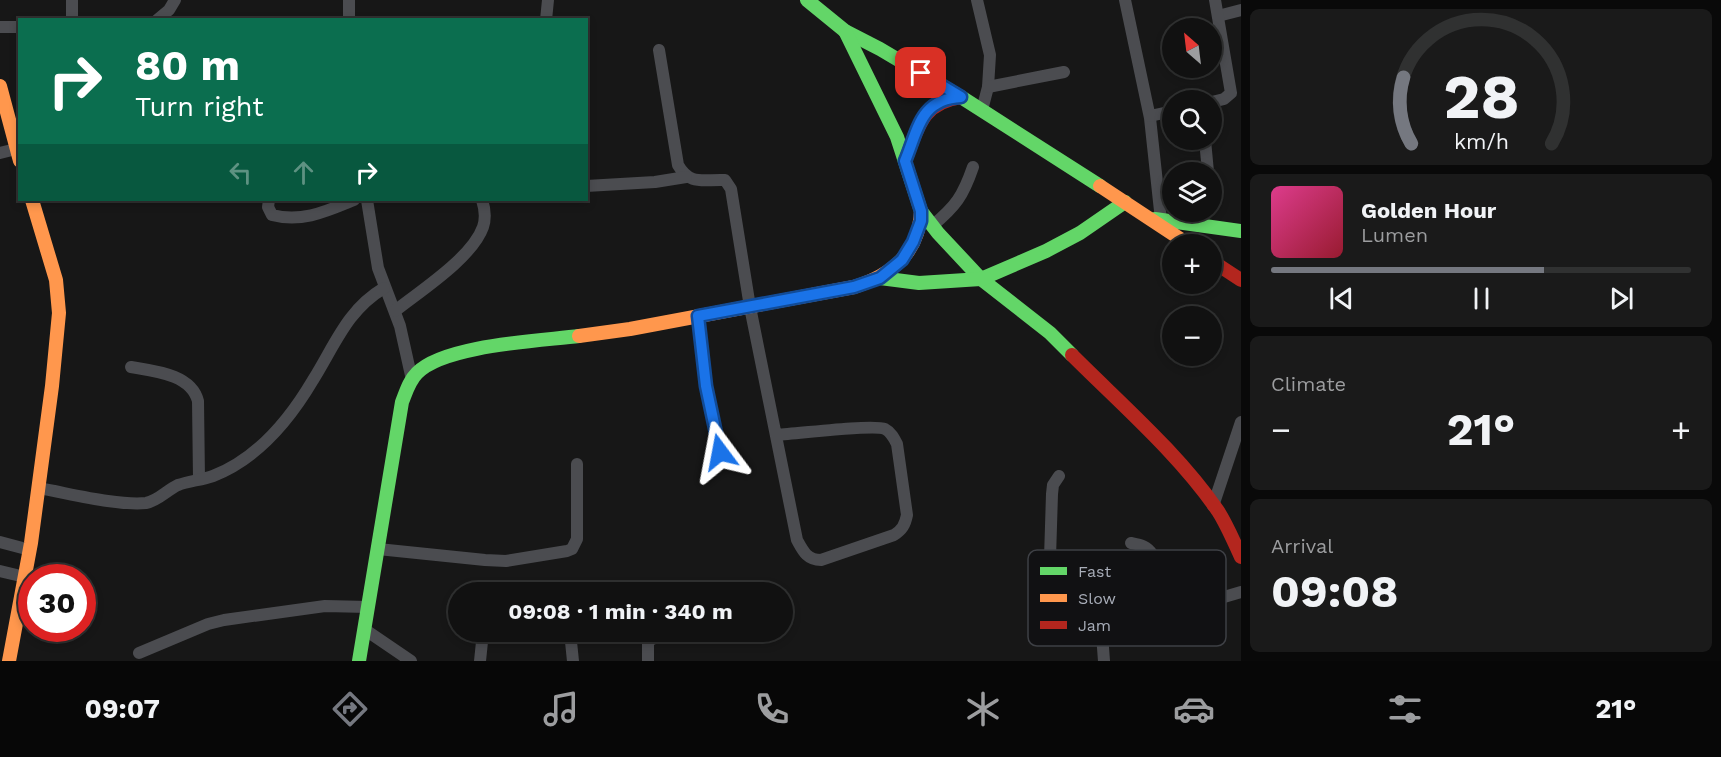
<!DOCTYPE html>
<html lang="en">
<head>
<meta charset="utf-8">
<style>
	:root { --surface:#111; --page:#1a1a1a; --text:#f1f3f6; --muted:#9c9d9f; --line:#303131; --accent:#757880 }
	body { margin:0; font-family:"Work Sans",sans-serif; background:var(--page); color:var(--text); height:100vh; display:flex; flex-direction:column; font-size:22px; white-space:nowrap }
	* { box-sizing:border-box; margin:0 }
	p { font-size:20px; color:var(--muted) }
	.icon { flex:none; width:33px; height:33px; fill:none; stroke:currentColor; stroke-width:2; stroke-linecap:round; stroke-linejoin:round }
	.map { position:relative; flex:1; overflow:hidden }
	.side { display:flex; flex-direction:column; gap:9px; padding:9px; background:#090909; width:480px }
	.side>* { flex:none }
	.guide { position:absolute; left:18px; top:18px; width:570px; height:183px; border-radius:0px; box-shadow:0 3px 9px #0003,0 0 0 2px var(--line); background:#0b6e4f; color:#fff; overflow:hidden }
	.needle { width:39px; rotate:332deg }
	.fabs { position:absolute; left:1162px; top:18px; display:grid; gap:12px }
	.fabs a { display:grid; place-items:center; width:60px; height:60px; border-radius:50%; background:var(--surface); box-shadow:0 3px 9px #0003,0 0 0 2px var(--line); font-size:30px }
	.speed { position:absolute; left:18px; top:564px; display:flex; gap:12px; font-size:30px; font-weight:700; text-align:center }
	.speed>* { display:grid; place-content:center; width:78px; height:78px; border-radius:50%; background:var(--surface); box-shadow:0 3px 9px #0003,0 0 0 2px var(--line); line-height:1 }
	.speed .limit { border:9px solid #d22; background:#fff; color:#111 }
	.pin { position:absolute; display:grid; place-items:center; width:51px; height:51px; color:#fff; margin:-26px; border-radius:12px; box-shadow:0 3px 9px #0006 }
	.me { position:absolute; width:66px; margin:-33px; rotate:347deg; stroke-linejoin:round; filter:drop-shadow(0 0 4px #0008) }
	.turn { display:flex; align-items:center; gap:21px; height:126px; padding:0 18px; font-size:27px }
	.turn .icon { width:78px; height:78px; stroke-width:2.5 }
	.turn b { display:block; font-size:42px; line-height:51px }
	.lanes { display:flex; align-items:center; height:57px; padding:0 18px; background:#0003; justify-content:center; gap:30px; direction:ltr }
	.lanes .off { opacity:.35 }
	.big { font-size:45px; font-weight:700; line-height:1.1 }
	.side .tile { flex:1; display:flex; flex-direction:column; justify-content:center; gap:9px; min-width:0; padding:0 21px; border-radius:9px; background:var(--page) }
	.side .dial { align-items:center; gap:0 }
	.dial svg { height:156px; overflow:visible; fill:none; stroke:var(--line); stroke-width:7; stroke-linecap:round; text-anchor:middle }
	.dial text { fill:var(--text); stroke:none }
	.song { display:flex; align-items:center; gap:18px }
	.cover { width:72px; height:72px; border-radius:9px; background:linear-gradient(135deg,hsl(330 70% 55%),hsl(350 70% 35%)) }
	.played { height:6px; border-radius:3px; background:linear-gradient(90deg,var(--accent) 65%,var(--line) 65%) }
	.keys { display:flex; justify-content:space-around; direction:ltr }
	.heat { display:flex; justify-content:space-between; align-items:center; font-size:33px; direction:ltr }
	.trip { position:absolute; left:448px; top:582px; width:345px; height:60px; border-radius:30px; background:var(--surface); box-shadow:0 3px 9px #0003,0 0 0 2px var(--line); font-weight:700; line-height:60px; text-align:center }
	.tab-bar { display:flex; height:96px; justify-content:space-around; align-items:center; background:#070707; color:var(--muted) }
	.tab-bar .icon { width:42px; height:42px }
	.tab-bar .selected { color:var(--accent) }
	.tab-bar b { font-size:27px; color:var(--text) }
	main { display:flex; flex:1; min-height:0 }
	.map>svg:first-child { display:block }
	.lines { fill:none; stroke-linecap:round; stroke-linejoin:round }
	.street { stroke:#4b4c50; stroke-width:12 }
	.fast { stroke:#63d668; stroke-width:14 }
	.slow { stroke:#ff974d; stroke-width:14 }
	.jam { stroke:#b3261e; stroke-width:14 }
	.route-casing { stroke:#114b97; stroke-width:15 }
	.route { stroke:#1a73e8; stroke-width:10 }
	.key { fill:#111113; stroke:#3e4045; stroke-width:1.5 }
	.key-label { font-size:16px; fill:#a8adb8 }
</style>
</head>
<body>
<main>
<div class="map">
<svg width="1241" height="661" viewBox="0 0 1241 661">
	<rect width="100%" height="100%" fill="#171717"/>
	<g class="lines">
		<g class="street">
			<polyline points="349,0 349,20"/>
			<polyline points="977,0 990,55 988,87 982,110"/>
			<polyline points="1125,0 1150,118 1161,220"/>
			<polyline points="1218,16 1241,10"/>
			<polyline points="72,20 72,0"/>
			<polyline points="157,20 169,10 175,0"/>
			<polyline points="546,20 548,0"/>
			<polyline points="0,27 20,27"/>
			<path d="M659,50L678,165C690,186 703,179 725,180L731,189L750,307L797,540C803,551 807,560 821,560L894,535C902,530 905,525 907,515L897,444C894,438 891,432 885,429C873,424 794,434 776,435"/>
			<polyline points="988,87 1064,72"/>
			<polyline points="1212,102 1224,99 1231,93 1215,0"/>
			<polyline points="1150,116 1173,111"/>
			<polyline points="1205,140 1208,172"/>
			<polyline points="0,153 16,149"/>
			<polyline points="586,186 655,182 686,177"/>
			<path d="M269,200L268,207L272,215C302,223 327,211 354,200"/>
			<polyline points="367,200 378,268 400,326 412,380"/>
			<path d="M932,226C956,206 963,196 973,167"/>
			<path d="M395,311C420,291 472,258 483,227C486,218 485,209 482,200"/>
			<polyline points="698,316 706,386 721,452"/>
			<path d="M131,367C154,371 191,374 198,401L199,479"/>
			<polyline points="1059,476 1053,485 1052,494 1050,558 1054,566 1069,577 1074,597 1080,606 1181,606 1207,602 1241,592"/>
			<path d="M38,488C68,493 118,506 146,503C158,501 167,490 178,485C189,481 202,480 213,476C257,459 290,419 313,380C335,345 347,310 384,288"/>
			<polyline points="1213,506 1241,422"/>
			<polyline points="0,542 30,550"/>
			<path d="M1131,543C1141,545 1147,546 1152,554L1157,606"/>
			<polyline points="378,549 485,560 506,561 567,551 572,549 577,539 577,464"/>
			<polyline points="0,571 25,577"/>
			<polyline points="1100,607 1104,661"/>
			<polyline points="364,629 411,661"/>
			<polyline points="570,632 573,661"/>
			<polyline points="139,653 208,624 224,620 325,606 368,607"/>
			<polyline points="480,661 483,632"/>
			<polyline points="648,661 648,641 667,632"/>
		</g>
		<g class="fast">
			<polyline points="807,0 845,31 880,49 961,97 1100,186"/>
			<polyline points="845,31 897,137 921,211 938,233 981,279 1050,333 1072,355"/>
			<polyline points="1155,219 1241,231"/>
			<polyline points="880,278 919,283 981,279 1046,251 1080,233 1125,202"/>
			<path d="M359,661L402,402C406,392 409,381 417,373C444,345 539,341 579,336"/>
		</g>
		<g class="slow">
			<polyline points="0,86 20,161"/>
			<polyline points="1100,186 1188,244"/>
			<path d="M579,336L630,329L854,287C892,275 919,253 921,211"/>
			<polyline points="9,661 31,543 52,386 59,313 56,280 32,200"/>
		</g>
		<g class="jam">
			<path d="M905,161C918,128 921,103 961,97"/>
			<polyline points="1212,261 1241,280"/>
			<path d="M1072,355C1121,404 1179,454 1218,511C1227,525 1234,542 1241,557"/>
		</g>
	</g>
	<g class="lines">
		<g class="route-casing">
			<path id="route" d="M720,452L706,386L698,316L854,287L880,278L902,260L913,242L921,221V211L905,161C918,130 920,99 961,97L921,73"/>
		</g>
		<use href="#route" class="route"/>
	</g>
	<rect x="1028" y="550" width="198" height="96" rx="9" class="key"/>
	<rect x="1040" y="567" width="27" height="8" fill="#63d668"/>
	<rect x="1040" y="594" width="27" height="8" fill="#ff974d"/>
	<rect x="1040" y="621" width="27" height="8" fill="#b3261e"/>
	<g class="key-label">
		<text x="1078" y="577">Fast</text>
		<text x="1078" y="604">Slow</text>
		<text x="1078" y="631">Jam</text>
	</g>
</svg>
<div class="fabs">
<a><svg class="needle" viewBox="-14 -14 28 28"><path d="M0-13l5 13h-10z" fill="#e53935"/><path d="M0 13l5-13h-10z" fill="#9c9d9f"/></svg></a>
<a><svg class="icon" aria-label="search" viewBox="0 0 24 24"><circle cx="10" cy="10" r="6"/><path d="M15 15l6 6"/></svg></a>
<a><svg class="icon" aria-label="layers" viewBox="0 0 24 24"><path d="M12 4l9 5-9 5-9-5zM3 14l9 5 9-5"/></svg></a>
<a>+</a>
<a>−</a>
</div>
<div class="speed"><div class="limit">30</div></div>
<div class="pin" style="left:921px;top:73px;background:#d93025"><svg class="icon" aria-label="arrive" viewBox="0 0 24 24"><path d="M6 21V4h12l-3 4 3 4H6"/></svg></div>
<svg class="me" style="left:720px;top:452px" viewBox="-20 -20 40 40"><path d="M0-17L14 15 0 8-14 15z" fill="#1a73e8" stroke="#fff" stroke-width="4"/></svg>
<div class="trip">09:08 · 1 min · 340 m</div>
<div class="guide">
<div class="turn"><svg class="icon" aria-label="right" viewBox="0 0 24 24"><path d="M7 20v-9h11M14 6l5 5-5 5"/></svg><div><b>80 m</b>Turn right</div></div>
<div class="lanes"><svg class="icon off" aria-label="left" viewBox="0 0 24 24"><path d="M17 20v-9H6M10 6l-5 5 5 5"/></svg><svg class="icon off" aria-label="ahead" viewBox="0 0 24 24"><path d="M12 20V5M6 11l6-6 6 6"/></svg><svg class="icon" aria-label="right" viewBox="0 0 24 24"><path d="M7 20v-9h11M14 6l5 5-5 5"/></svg></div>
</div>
</div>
<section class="side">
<div class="tile dial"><svg viewBox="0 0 100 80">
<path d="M14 69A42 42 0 1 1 86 69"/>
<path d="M14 69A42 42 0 0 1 10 35" stroke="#757880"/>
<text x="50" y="56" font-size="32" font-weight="700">28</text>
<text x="50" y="72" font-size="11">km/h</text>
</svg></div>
<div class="tile">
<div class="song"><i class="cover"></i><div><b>Golden Hour</b><p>Lumen</p></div></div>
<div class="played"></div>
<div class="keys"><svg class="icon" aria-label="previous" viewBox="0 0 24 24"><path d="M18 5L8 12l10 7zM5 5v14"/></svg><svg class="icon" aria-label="pause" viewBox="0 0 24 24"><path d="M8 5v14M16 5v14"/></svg><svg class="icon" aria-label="next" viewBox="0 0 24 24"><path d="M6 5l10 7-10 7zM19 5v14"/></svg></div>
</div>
<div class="tile"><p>Climate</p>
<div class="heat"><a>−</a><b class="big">21°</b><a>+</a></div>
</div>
<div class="tile"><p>Arrival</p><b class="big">09:08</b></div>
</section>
</main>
<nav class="tab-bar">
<b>09:07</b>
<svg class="icon selected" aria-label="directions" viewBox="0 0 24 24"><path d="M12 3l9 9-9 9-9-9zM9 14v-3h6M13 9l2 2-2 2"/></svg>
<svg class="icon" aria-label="music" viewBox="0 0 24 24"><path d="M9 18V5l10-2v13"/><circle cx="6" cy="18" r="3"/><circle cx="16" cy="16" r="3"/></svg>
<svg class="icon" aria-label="phone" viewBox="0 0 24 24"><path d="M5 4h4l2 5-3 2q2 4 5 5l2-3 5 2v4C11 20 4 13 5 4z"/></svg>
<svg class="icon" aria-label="climate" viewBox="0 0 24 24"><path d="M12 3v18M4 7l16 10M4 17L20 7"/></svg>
<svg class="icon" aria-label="car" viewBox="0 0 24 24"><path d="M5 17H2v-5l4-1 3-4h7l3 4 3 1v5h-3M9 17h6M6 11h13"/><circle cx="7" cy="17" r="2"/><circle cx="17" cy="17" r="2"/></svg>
<svg class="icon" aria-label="filters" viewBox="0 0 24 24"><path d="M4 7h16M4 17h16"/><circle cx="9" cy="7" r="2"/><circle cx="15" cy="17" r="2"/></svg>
<b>21°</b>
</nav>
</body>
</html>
